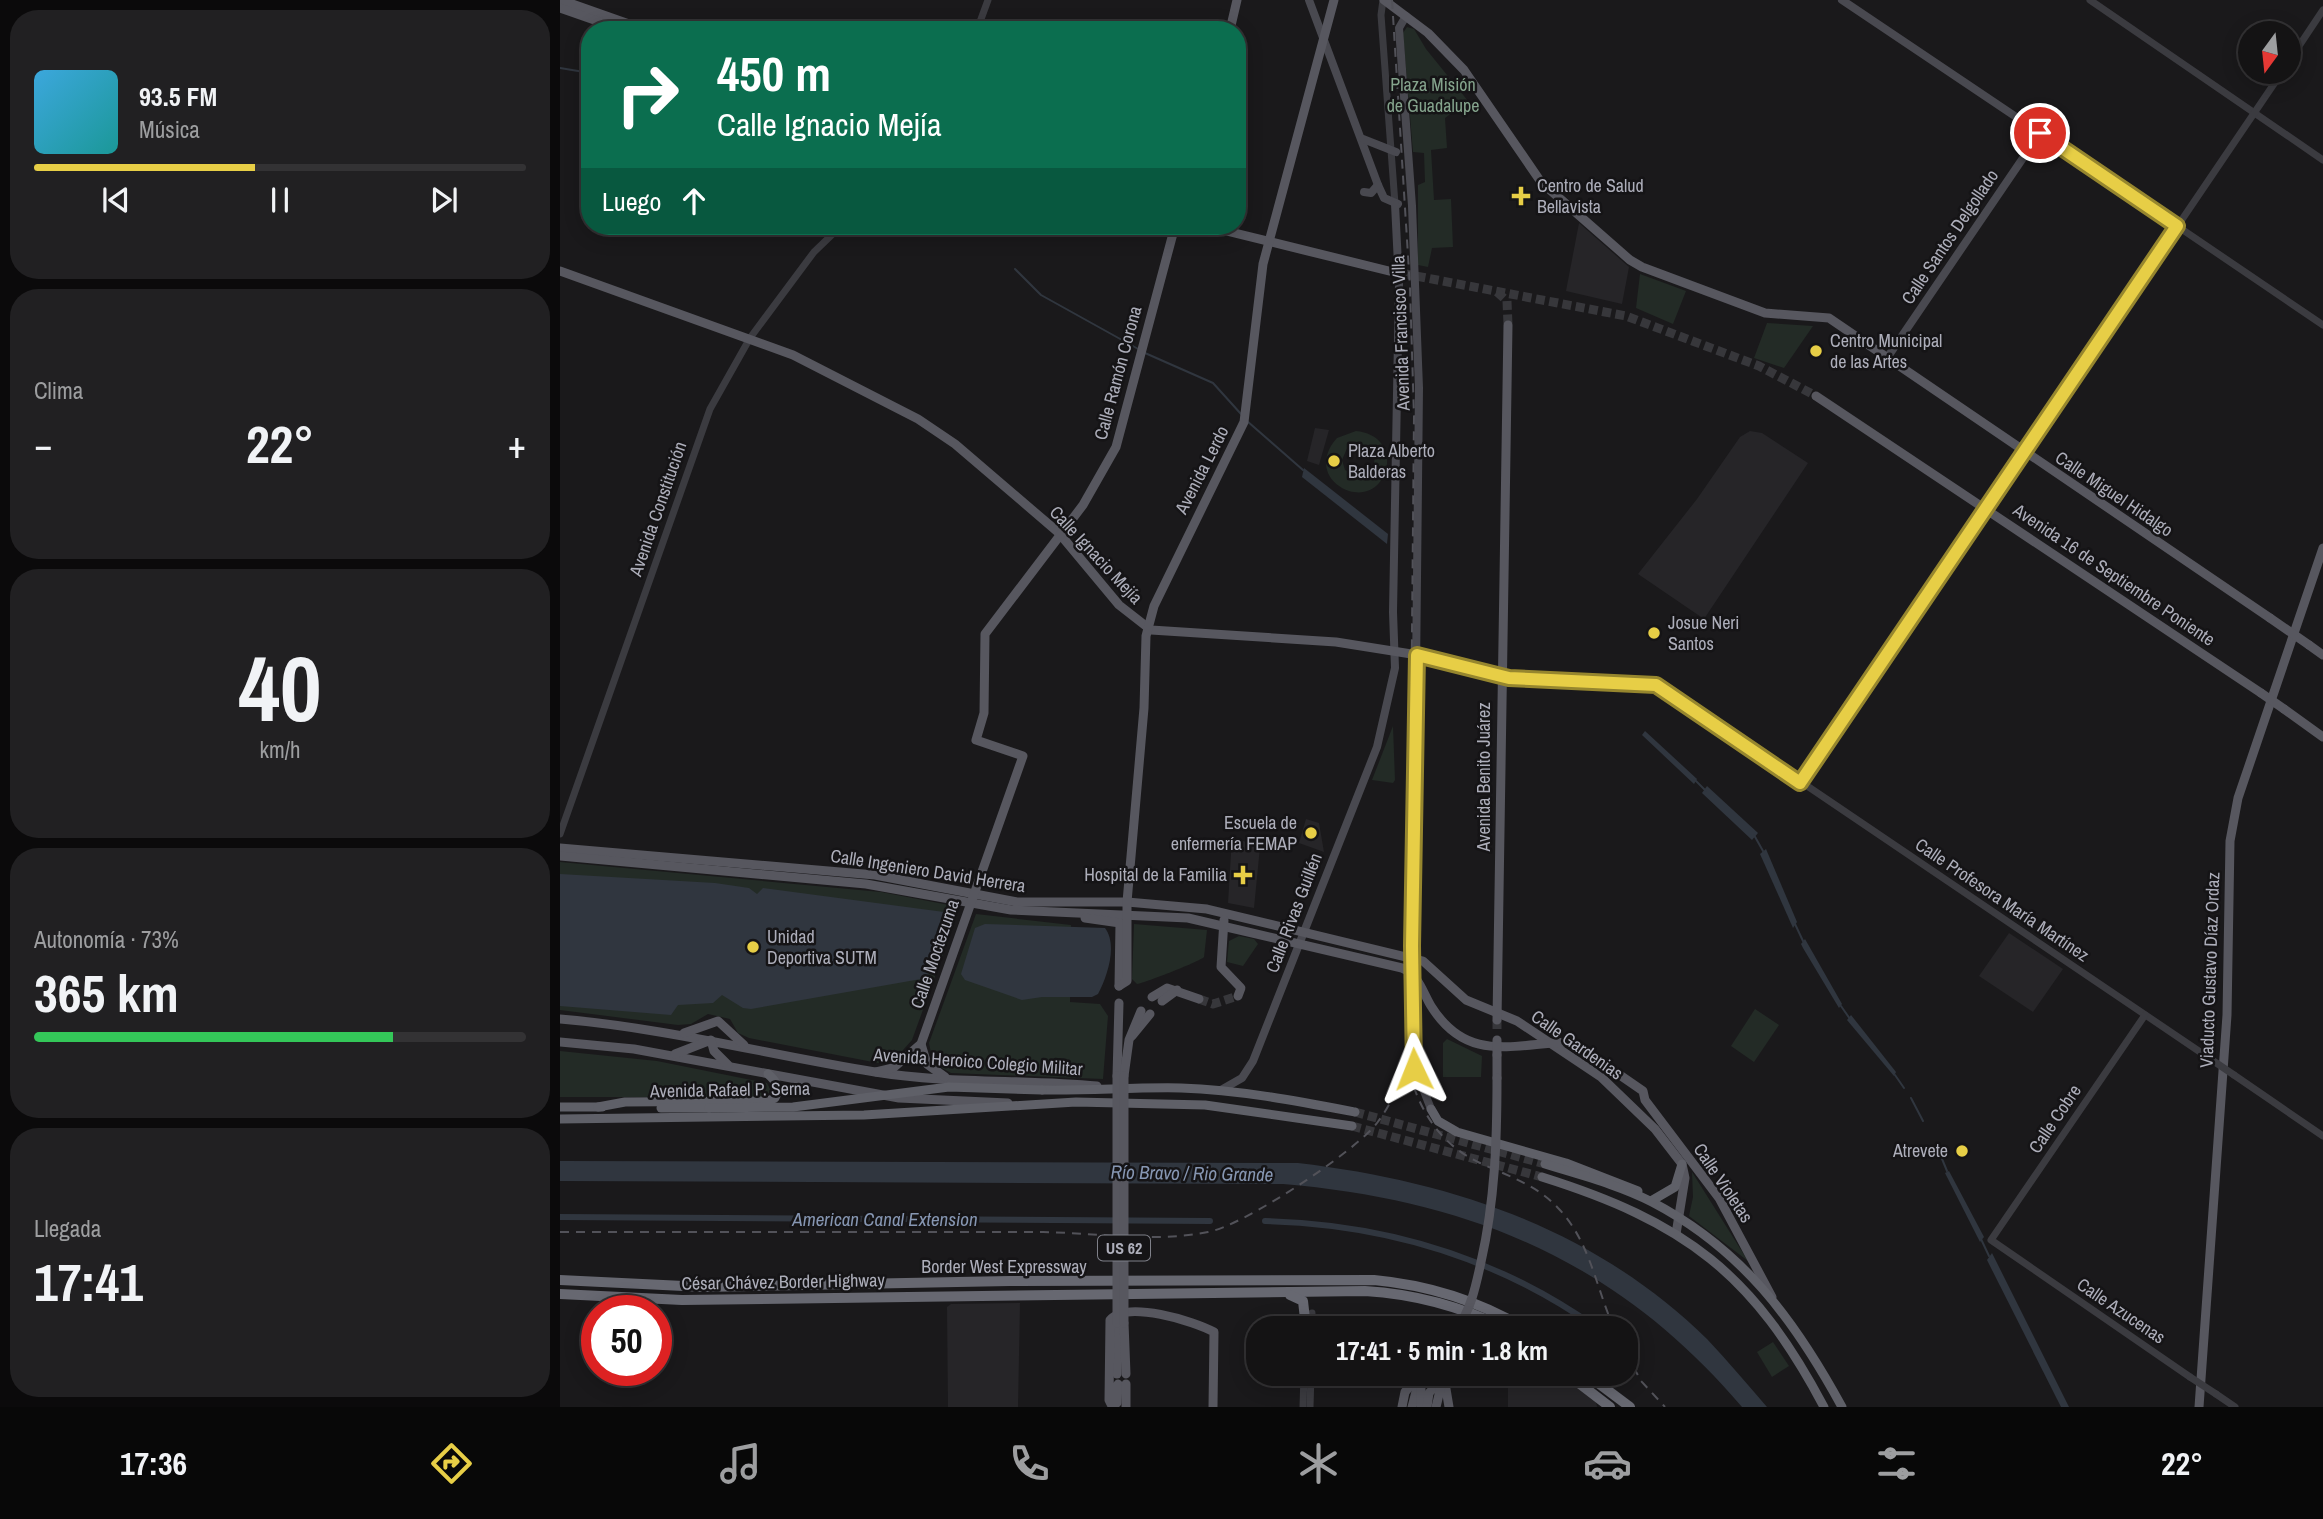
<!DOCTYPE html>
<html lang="es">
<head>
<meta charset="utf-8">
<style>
	:root { --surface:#141314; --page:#212022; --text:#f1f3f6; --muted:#9d9ea0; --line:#333234; --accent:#e7ce46 }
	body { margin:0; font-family:"Archivo Narrow",sans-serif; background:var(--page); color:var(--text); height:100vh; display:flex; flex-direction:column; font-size:26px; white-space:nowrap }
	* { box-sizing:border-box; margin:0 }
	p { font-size:23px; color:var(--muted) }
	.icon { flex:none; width:38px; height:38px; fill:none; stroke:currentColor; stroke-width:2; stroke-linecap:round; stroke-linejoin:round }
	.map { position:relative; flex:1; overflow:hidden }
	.details { display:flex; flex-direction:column; gap:10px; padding:10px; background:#0b0a0b; width:560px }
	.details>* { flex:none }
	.banner { position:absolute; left:21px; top:21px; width:665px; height:214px; border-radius:28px; box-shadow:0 4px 18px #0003,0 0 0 2px var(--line); background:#0b6e4f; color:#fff; overflow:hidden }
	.needle { width:46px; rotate:195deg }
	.controls { position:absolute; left:1678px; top:21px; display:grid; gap:14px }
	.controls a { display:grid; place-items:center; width:63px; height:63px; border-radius:50%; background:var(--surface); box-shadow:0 4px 18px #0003,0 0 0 2px var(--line); font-size:35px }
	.speed { position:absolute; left:21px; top:1295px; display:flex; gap:14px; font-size:35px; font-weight:700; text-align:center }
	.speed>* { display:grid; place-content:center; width:91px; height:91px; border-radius:50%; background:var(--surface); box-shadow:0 4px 18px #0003,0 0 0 2px var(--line); line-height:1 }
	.speed .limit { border:10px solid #d22; background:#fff; color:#111 }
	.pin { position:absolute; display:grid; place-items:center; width:60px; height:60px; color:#fff; margin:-30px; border:4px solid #fff; border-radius:50%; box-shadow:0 2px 7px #0007 }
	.me { position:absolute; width:77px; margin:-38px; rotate:358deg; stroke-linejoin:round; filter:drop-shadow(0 0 5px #0008) }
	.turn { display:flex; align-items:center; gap:24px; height:147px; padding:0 21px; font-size:32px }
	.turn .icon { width:91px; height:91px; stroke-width:2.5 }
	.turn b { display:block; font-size:49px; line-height:60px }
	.then { display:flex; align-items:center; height:66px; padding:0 21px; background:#0003; gap:14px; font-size:26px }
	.big { font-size:52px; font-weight:800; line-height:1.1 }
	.details .widget { flex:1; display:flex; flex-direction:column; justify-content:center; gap:10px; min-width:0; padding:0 24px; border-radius:28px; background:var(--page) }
	.details .dial { align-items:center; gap:0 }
	.dial b { font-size:91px; line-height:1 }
	.song { display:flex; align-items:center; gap:21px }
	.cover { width:84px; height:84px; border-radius:10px; background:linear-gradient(135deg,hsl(200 70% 55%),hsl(180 70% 35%)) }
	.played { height:7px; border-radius:4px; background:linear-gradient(90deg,var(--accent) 45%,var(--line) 45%) }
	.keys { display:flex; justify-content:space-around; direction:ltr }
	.heat { display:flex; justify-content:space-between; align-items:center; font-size:38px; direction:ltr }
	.charge { height:10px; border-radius:5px; background:linear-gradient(90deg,#34c759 73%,var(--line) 0) }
	.trip { position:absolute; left:686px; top:1316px; width:392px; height:70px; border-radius:28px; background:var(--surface); box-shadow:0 4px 18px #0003,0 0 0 2px var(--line); font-weight:800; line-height:70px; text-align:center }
	.menu { display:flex; height:112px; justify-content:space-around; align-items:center; background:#080808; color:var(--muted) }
	.menu .icon { width:49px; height:49px }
	.menu .current { color:var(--accent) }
	.menu b { font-size:32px; color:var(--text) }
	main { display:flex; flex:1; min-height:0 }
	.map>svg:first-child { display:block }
	.built { fill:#262528 }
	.green { fill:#232b26; fill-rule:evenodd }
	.water { fill:#30363f }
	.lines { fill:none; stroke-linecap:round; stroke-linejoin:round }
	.stream { stroke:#30363f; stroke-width:2 }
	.canal { stroke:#30363f; stroke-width:6 }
	.primary-tunnel { stroke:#37373b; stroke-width:9; stroke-dasharray:9 4.5; stroke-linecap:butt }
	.trunk-tunnel { stroke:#37373b; stroke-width:9; stroke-dasharray:9 4.5; stroke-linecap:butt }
	.tertiary { stroke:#3b3b40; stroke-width:7 }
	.secondary { stroke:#494950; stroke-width:8 }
	.primary { stroke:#57575f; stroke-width:9 }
	.trunk { stroke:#5f6068; stroke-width:9 }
	.motorway { stroke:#676871; stroke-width:10 }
	.rail { stroke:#525259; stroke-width:2; stroke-dasharray:9 7; stroke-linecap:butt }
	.tertiary-bridge { stroke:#3b3b40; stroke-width:7 }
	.primary-bridge { stroke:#57575f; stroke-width:9 }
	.trunk-bridge { stroke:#5f6068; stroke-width:9 }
	.route-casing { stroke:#96862e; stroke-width:18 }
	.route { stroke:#e7ce46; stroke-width:12 }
	.poi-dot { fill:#e7ce46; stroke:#151416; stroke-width:2.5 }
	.labels { text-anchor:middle; stroke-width:5; stroke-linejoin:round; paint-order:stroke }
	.shield { fill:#151416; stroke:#7f8089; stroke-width:2 }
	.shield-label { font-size:16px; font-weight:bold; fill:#adaeba }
	.park-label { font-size:18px; fill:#85a48d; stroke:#151416 }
	.poi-label { font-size:18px; fill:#adaeba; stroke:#151416; text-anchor:start }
	.street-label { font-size:18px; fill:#adaeba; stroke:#151416 }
	.water-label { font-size:19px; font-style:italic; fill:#8696b2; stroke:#151416 }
</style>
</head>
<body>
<main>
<section class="details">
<div class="widget">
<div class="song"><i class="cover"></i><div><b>93.5 FM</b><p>Música</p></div></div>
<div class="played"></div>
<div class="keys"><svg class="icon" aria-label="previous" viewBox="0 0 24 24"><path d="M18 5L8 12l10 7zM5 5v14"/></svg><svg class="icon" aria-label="pause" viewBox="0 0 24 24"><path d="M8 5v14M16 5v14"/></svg><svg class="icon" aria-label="next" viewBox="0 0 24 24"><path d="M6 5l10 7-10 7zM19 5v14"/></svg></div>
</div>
<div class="widget"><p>Clima</p>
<div class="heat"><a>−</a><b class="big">22°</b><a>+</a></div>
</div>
<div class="widget dial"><b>40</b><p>km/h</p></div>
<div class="widget"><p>Autonomía · 73%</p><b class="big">365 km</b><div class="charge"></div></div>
<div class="widget"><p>Llegada</p><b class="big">17:41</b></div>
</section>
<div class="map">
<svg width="1763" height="1407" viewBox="0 0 1763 1407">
	<rect width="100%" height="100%" fill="#1a191b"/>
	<g class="built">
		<polygon points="1019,223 1069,267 1062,304 1006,291"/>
		<polygon points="755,428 769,430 759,465 747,461"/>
		<polygon points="1190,431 1202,433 1248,463 1144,619 1078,574 1137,499 1180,437"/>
		<polygon points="746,819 759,823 764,852 739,843"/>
		<polygon points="672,837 700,847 694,908 668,903"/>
		<polygon points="1449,933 1503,969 1473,1012 1419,976"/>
		<polygon points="460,1303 458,1407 388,1407 387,1307 391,1304"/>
		<polygon points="948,1374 1002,1374 1036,1401 1037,1407 948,1407"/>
	</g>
	<g class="green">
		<polygon points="847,27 854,29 866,49 908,101 885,118 887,148 871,150 874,200 891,199 893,247 872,248 868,267 858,265 858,185 865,182 864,153 853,152 843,33"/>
		<polygon points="1080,274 1126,291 1113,324 1076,308"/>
		<polygon points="1207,323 1253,326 1224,368 1194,358"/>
		<path d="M796,431C846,436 830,503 789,491C780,488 772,482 768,473C763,460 768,448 777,438ZM799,443L809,447L815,457L813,468L799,476L785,470L782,460L788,446Z"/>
		<polygon points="833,726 835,780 833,783 812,780"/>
		<polygon points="0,862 321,892 389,905 397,911 397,916 352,1040 335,1059 318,1063 189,1038 178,1033 170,1019 148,1014 131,1024 118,1025 0,1010"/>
		<polygon points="416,914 511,925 510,1002 540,1004 548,1016 543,1079 391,1073 373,1063 369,1043"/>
		<path d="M574,924L647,930L644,957C639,962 581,984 577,984L572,979Z"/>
		<polygon points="679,936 694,939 698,944 683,966 667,962 669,941"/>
		<polygon points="1195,1009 1219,1025 1194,1062 1171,1046"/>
		<polygon points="887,1039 922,1056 921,1077 883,1077 883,1043"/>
		<polygon points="0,1051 97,1061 207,1083 211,1091 204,1097 0,1097"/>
		<polygon points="1132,1172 1188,1261 1129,1216 1133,1197"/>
		<polygon points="1213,1342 1229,1366 1212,1377 1197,1352"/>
	</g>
	<g class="water">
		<polygon points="744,468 828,534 827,544 742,477"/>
		<polygon points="1085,731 1137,779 1134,784 1082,735"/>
		<polygon points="1147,786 1198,833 1192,840 1142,793"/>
		<polygon points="1206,849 1237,922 1233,928 1200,854"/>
		<polygon points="0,874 155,883 189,888 197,894 203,888 384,912 389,922 372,972 361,979 191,1009 183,1008 162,995 153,1003 118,1005 111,1015 0,1006"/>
		<path d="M425,924L545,928C558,945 547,977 538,994L532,997H482L462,1000L405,980L401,974L415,928Z"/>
		<polygon points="1245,939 1282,1004 1279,1008 1243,948 1241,944"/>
		<polygon points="1291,1015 1336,1072 1334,1076 1287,1020"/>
		<path d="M0,1161L738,1163C891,1181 1035,1229 1147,1339C1168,1361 1187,1384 1207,1407H1182C1058,1261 910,1200 723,1184L0,1181Z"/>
		<polygon points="1389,1171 1424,1237 1420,1242 1385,1173"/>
		<polygon points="1432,1253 1509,1407 1501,1407 1427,1260"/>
	</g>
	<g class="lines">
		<g class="stream">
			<polyline points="0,68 30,73"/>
			<polyline points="455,269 481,295 580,350"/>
			<polyline points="585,353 653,383 681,414"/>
			<polyline points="687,421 743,470"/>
			<polyline points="1135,780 1146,791"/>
			<polyline points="1194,835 1203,851"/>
			<polyline points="1235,924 1243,941"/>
			<polyline points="1281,1006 1290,1019"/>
			<polyline points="1335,1075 1344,1088"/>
			<polyline points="1351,1098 1363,1121"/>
			<polyline points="1380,1154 1387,1171"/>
			<polyline points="1421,1239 1429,1256"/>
		</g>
		<g class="canal">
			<polyline points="0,1217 650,1221"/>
			<path d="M705,1221C826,1224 938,1258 1037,1328"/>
		</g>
		<g class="primary-tunnel">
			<polyline points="830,271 1066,316 1199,366 1256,396"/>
			<polyline points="937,292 947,301 948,325"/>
			<polyline points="639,999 653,1004 678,996"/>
			<polyline points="937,1020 937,1033"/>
		</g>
		<g class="trunk-tunnel">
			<polyline points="795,1112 985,1164"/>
			<polyline points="792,1126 982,1177"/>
		</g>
		<g class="tertiary">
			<polyline points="823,0 821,15 835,204"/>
			<polyline points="1530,0 1763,160"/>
			<polyline points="417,30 428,0"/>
			<polyline points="1729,61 1763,10"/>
			<polyline points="1480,133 1763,325"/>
			<polyline points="1012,680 1088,684 1104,689 1649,1058"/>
			<polyline points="1240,783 1722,72"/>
			<polyline points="0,834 150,409 190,338 254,252 281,226"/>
			<polyline points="1585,1015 1431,1240 1630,1377"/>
			<polyline points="1674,1075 1763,1136"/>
			<polyline points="751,1328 752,1313"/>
			<polyline points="1656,1394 1675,1407"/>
			<polyline points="743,1407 744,1374"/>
			<polyline points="750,1407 751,1374"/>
		</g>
		<g class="secondary">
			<polyline points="749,0 818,185 824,198 838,204"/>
			<polyline points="1282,0 1480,133 1327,358"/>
			<polyline points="846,16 839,28 852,206 859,388 853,958"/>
			<polyline points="803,139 836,152"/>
			<polyline points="804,192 811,193 818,185"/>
			<polyline points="853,975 853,1063 871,1109"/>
			<polyline points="661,1090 682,1078 693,1061 817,747 835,668 833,612 839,284 835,204"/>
		</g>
		<g class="primary">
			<polyline points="1,0 86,30"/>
			<polyline points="824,0 868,33 904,70 981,182 1070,260 1082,267 1205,313 1269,318 1710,618"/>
			<polyline points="0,8 63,30"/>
			<polyline points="670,30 677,0"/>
			<polyline points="646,226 829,271"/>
			<polyline points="0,271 233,355 358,419 395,444 499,533 559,605 591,630 776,642 864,656 949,678 1012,680"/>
			<polyline points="1256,396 1701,693"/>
			<polyline points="1749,645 1763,655"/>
			<polyline points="1724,709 1763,737"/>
			<polyline points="0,848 315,875 457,902 567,902 647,909 863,961 906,1000 957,1021 1041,1077 1095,1129 1122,1164 1125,1178 1116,1234"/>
			<path d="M0,856L306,884L451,910L628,918L842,968C859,975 862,991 871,1006C908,1065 955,1043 1012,1042L1083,1091L1085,1100L1159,1198L1212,1297"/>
			<polyline points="525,918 560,923 559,986"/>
			<polyline points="664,920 661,967 681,988 678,996"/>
			<polyline points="559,986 567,981 567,902 584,708 586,636 594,606 684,422 703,264 774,0"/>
			<polyline points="592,997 607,988 639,999"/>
			<polyline points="602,1001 617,990"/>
			<path d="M0,1019C107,1028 209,1055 315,1072C388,1084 463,1079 537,1086"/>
			<polyline points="937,1020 948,325"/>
			<polyline points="124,1033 158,1021 184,1045"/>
			<polyline points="572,1036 590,1014"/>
			<polyline points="0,1042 74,1049 339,1098 448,1103"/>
			<polyline points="361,1044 367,1064 385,1077"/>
			<polyline points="115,1054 151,1040 154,1051 168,1065"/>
			<polyline points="316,1072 333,1068 361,1044 463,756 416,740 424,713 425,634 523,505 556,447 615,226"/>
			<polyline points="557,1076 559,1003"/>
			<polyline points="564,1076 569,1040 581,1011"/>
			<polyline points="937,1078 937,1055"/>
			<polyline points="557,1323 557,1374"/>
			<polyline points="564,1323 566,1374"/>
			<polyline points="884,1377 889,1407"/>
			<path d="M558,1384L557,1403L552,1406L549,1400L550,1320C566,1300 634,1321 654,1332L653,1407"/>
			<polyline points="566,1384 566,1407"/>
			<polyline points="842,1407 845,1392 860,1374"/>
			<polyline points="852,1407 860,1376"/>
			<polyline points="861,1407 861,1379"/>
			<polyline points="867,1407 869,1393 884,1377"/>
			<polyline points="876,1407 882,1382"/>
			<polyline points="1639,1407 1667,1015 1670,841 1678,798 1763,548"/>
		</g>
		<g class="trunk">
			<path d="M482,1090C528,1091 574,1087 621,1088C680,1090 737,1101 795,1112"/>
			<polyline points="0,1107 42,1107"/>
			<path d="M38,1107L65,1102L208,1101L215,1098C221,1088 216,1081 208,1074"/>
			<polyline points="101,1108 149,1108"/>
			<polyline points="871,1109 878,1121 897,1132 1006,1163 1078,1191"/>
			<polyline points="0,1119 304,1115 516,1102 645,1105 792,1126"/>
			<path d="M985,1164C1020,1175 1059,1185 1092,1202C1182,1249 1234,1319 1282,1407"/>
			<path d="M982,1177C1125,1222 1193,1273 1264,1407"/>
			<polyline points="1091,1201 1115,1187 1122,1164"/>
		</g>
		<g class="motorway">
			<path d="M0,1280L144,1287L450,1281L814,1280C868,1285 917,1300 964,1328"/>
			<path d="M0,1294L122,1300L805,1291C855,1294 900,1306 945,1328"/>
			<polyline points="730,1295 743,1301 746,1328"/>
			<polyline points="1007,1374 1050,1407"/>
			<polyline points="1026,1374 1070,1407"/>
		</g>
		<g class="rail">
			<path d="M832,0L850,288L854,416L848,1063C855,1106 880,1145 920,1163C948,1176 977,1185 998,1208C1030,1241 1036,1288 1054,1328"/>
			<path d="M0,1232H483C538,1233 593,1243 648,1232C683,1226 795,1152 817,1123C831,1105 841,1082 845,1060"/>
			<polyline points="1066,1353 1081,1381 1105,1407"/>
		</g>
		<g class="tertiary-bridge">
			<polyline points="1649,1058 1674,1075"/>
			<polyline points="1630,1377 1656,1394"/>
		</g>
		<g class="primary-bridge">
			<polyline points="1710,618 1749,645"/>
			<polyline points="1701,693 1724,709"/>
			<polyline points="937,1040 937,1055"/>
			<polyline points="557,1323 557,1076"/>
			<polyline points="564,1323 564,1076"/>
			<path d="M897,1328C911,1310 916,1285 921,1262C935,1200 937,1141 937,1078"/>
		</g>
		<polyline class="trunk-bridge" points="149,1108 233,1107 389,1087 482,1090"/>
	</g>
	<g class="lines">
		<g class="route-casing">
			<polyline id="route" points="854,1069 852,946 857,655 949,678 1096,685 1240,783 1617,226 1480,133"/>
		</g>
		<use href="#route" class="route"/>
	</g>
	<g class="poi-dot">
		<path d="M957.5 185.5h7v7h7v7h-7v7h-7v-7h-7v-7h7z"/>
		<circle cx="1256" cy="351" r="7"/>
		<circle cx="774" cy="461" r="7"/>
		<circle cx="1094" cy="633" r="7"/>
		<circle cx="751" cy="833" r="7"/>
		<path d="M679.5 864.5h7v7h7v7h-7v7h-7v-7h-7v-7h7z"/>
		<circle cx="193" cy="947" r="7"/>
		<circle cx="1402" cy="1151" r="7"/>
	</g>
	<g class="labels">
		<rect class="shield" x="538" y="1235.5" width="52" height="25" rx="5"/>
		<g class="shield-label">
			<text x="564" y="1254">US 62</text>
		</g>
		<g class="park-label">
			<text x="873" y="91">Plaza Misión<tspan x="873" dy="21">de Guadalupe</tspan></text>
		</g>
		<g class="poi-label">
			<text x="977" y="192">Centro de Salud<tspan x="977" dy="21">Bellavista</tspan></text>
			<text x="1270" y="347">Centro Municipal<tspan x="1270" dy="21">de las Artes</tspan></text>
			<text x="788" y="457">Plaza Alberto<tspan x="788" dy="21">Balderas</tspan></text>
			<text x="1108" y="629">Josue Neri<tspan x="1108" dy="21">Santos</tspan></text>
			<text x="737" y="829" text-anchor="end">Escuela de<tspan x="737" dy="21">enfermería FEMAP</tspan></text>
			<text x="667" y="881" text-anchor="end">Hospital de la Familia</text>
			<text x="207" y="943">Unidad<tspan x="207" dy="21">Deportiva SUTM</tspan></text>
			<text x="1388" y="1157" text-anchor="end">Atrevete</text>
		</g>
		<g class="street-label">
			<text transform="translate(1390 237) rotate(-56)" y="6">Calle Santos Delgollado</text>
			<text transform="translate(841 333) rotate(-92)" y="6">Avenida Francisco Villa</text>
			<text transform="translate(558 373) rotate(-75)" y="6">Calle Ramón Corona</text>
			<text transform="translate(642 470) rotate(-63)" y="6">Avenida Lerdo</text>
			<text transform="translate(1554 494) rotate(34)" y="6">Calle Miguel Hidalgo</text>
			<text transform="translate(98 509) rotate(-71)" y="6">Avenida Constitución</text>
			<text transform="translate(536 555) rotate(47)" y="6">Calle Ignacio Mejía</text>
			<text transform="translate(1554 575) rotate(34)" y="6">Avenida 16 de Septiembre Poniente</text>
			<text transform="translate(924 777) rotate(-90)" y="6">Avenida Benito Juárez</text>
			<text transform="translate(368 871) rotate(9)" y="6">Calle Ingeniero David Herrera</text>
			<text transform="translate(1442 900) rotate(34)" y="6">Calle Profesora María Martínez</text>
			<text transform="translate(734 913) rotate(-69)" y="6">Calle Rivas Guillén</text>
			<text transform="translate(375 954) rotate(-71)" y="6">Calle Moctezuma</text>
			<text transform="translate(1650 970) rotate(-88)" y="6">Viaducto Gustavo Díaz Ordaz</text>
			<text transform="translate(1017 1045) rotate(35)" y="6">Calle Gardenias</text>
			<text transform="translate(418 1062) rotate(4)" y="6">Avenida Heroico Colegio Militar</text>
			<text transform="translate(170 1090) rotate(-1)" y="6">Avenida Rafael P. Serna</text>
			<text transform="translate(1495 1119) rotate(-56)" y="6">Calle Cobre</text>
			<text transform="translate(1163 1183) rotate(56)" y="6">Calle Violetas</text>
			<text x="444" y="1273">Border West Expressway</text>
			<text transform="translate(223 1282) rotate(-1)" y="6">César Chávez Border Highway</text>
			<text transform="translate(1561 1311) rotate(34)" y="6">Calle Azucenas</text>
		</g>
		<g class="water-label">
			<text transform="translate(632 1173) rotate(1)" y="7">Río Bravo / Rio Grande</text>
			<text x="325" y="1226">American Canal Extension</text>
		</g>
	</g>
</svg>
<div class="controls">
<a><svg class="needle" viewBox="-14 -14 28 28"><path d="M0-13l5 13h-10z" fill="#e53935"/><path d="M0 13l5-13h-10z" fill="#9d9ea0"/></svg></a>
</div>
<div class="speed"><div class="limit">50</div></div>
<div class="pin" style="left:1480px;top:133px;background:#d93025"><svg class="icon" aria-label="arrive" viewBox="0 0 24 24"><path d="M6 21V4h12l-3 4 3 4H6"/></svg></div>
<svg class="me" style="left:854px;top:1069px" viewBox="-20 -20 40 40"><path d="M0-17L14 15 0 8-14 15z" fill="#e7ce46" stroke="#fff" stroke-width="4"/></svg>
<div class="trip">17:41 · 5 min · 1.8 km</div>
<div class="banner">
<div class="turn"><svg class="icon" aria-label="right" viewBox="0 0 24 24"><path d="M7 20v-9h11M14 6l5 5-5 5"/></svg><div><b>450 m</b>Calle Ignacio Mejía</div></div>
<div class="then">Luego<svg class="icon" aria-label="ahead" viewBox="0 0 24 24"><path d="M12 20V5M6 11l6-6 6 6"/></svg></div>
</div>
</div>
</main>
<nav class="menu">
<b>17:36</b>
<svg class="icon current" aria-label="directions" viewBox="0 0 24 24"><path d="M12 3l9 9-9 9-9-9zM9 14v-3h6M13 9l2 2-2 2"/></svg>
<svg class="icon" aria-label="music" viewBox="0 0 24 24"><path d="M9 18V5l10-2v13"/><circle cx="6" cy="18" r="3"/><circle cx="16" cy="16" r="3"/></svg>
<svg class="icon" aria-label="phone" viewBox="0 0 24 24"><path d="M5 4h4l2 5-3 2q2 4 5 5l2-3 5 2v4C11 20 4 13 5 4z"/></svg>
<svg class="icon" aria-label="climate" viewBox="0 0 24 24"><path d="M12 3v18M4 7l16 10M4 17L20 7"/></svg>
<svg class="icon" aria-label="car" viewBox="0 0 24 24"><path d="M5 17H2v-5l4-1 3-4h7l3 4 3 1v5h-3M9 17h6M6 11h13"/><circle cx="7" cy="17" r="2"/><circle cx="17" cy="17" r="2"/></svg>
<svg class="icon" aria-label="filters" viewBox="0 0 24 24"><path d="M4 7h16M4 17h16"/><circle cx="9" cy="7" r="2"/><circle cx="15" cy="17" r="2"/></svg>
<b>22°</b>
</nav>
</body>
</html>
